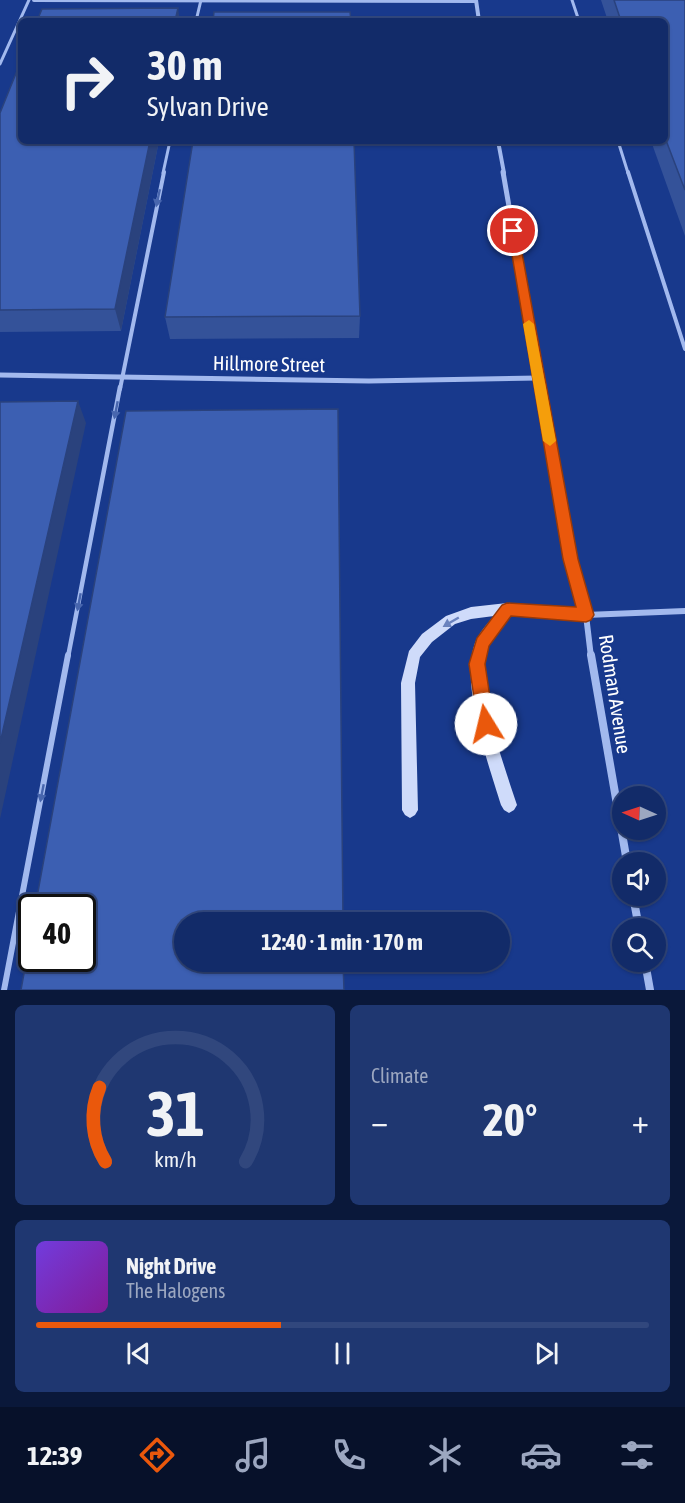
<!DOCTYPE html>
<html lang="en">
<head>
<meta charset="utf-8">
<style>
	:root { --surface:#122b69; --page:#1f3771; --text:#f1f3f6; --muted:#9ca7c0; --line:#31477d; --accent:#ea580c }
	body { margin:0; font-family:"Asap Condensed",sans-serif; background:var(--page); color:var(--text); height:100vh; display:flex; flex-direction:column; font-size:22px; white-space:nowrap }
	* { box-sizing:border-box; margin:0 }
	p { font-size:20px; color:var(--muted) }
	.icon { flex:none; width:33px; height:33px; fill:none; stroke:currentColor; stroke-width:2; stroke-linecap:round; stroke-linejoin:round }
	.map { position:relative; height:990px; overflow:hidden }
	.drawer { display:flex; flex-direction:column; gap:15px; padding:15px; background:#0a183a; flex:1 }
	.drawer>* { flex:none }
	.guide { position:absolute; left:18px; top:18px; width:650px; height:126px; border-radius:9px; box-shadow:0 2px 4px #0004,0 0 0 2px var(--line); background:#122b69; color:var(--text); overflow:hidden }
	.needle { width:39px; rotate:273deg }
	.fabs { position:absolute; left:612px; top:786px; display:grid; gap:12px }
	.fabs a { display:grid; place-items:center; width:54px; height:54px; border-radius:50%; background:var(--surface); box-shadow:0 2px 4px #0004,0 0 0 2px var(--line); font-size:30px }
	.speed { position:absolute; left:18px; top:894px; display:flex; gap:12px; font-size:30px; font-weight:700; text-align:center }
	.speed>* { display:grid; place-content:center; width:78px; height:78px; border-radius:50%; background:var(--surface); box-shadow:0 2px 4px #0004,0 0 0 2px var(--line); line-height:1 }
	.speed .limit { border:3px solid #111; border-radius:9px; background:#fff; color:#111 }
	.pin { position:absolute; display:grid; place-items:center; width:51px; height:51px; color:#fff; margin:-26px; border:3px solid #fff; border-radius:50%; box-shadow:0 2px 6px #0007 }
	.me { position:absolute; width:66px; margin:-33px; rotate:351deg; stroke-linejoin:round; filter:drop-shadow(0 0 4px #0008) }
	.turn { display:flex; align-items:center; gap:21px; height:126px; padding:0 30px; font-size:27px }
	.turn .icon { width:78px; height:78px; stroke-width:2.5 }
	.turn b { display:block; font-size:42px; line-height:51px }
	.big { font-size:45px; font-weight:700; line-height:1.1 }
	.drawer .tile { flex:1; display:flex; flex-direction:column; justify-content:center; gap:9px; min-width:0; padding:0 21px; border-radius:9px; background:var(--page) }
	.drawer .dial { align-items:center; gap:0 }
	.dial svg { height:156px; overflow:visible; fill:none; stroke:var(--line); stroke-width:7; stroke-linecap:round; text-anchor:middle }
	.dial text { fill:var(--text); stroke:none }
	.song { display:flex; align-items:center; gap:18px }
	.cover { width:72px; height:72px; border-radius:9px; background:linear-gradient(135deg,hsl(260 70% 55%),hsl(290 70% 35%)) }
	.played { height:6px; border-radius:3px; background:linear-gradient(90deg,var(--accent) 40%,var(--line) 40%) }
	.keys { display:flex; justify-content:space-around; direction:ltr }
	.heat { display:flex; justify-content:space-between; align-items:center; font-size:33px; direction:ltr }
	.drawer .tiles { flex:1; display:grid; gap:15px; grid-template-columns:1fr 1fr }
	.tile:last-child { grid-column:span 2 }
	.trip { position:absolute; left:174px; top:912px; width:336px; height:60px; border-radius:30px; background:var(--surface); box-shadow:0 2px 4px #0004,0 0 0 2px var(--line); font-weight:700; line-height:60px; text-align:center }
	.menu { display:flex; height:96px; justify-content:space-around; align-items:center; background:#07112a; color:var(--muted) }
	.menu .icon { width:42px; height:42px }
	.menu .current { color:var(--accent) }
	.menu b { font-size:27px; color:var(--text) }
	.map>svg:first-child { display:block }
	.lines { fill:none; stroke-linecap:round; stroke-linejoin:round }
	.lane-far3 { stroke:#a2b9ee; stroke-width:3 }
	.lane-far2 { stroke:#a2b9ee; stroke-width:4 }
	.lane-far1 { stroke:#a2b9ee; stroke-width:4.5 }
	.lane { stroke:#a2b9ee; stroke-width:6 }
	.street-far3 { stroke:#a2b9ee; stroke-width:4 }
	.street-far2 { stroke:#a2b9ee; stroke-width:5 }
	.street-far1 { stroke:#a2b9ee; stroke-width:6 }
	.street { stroke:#a2b9ee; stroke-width:8 }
	.secondary { fill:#cfdbfa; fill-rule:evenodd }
	.wall { fill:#345299 }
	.shaded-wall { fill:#2a427d }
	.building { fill:#3c5fb2; stroke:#2a427d; stroke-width:1.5 }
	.oneway { fill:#4866ae }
	.oneway2 { fill:#6a82be }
	.route { fill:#ea580c; stroke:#983908; stroke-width:1.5 }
	.slow { fill:#f59e0b }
	.labels { text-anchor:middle; stroke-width:5; stroke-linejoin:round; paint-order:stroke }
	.street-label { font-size:20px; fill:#fff; stroke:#18398c }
</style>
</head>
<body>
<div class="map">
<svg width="685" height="990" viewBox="0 0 685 990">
	<rect width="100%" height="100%" fill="#18398c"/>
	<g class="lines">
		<g class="lane-far3">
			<polyline points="572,0 579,21"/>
			<polyline points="196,21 201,0"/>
			<polyline points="0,64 29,0"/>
			<polyline points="618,141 628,173"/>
			<polyline points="163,173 170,141"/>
		</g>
		<g class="lane-far2">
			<polyline points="628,172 685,349"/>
			<polyline points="120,389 164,172"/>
		</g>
		<polyline class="lane-far1" points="68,657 120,387"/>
		<polyline class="lane" points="4,990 68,655"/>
		<g class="street-far3">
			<polyline points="34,0 476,1"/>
			<polyline points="476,0 479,21"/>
			<polyline points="498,141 504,173"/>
		</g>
		<g class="street-far2">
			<polyline points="503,172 541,389"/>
			<polyline points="0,375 369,381 538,378"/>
		</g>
		<g class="street-far1">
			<polyline points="540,387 570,559 586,615 591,657"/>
			<polyline points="508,609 586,615 685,611"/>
		</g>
		<g class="street">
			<polyline points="591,655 627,862"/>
			<polyline points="633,896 639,928"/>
			<polyline points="645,962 650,990"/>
		</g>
		<path class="secondary" d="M507,603L512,605L514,609C507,623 492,633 488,647C475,688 504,765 517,805L514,810L509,813L504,810L501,805C488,763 460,685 475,643C479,633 487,624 494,616L471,619L455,624L432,642L420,657L415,683L418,810L415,815L410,818L405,815L402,810L401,683L409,651L422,634L446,616L471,607Z"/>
	</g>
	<g class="wall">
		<polygon points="601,0 685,0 685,236 651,141 664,141 664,21 608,21"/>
		<polygon points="0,113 159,141 121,331 0,332"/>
		<polygon points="360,316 359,338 170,339 165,317"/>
	</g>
	<g class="shaded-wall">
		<polygon points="178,8 180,21 175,21"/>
		<polygon points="150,141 159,141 121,331 115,309"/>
		<polygon points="78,401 86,423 0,819 0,743"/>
	</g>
	<g class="building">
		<polygon points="614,0 685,0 685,190 664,135 664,21 621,21"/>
		<polygon points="178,8 175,21 37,21 42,9"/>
		<polygon points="214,12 350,12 351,21 213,21"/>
		<polygon points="21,61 21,141 150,141 115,309 0,310 0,113"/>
		<polygon points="193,141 354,141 360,316 165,317"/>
		<polygon points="78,401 0,743 0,402"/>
		<polygon points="338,409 343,922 184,922 184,962 343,962 344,990 21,990 32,929 32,958 82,958 82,908 35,908 126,411"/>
	</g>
	<defs><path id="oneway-solid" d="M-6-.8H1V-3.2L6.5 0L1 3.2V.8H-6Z" transform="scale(1.5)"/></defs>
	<g class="oneway">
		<use href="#oneway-solid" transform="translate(158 198) rotate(102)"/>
		<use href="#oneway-solid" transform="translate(116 410) rotate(101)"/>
		<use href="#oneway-solid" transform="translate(79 602) rotate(101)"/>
		<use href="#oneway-solid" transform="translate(42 793) rotate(101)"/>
	</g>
	<use class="oneway2" href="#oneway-solid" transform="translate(451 622) rotate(150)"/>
	<polygon class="route" points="513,228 518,231 578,559 594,615 591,620 586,622 511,616 489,646 485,664 494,724 492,729 486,732 480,729 478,724 469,664 477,638 502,605 507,603 576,607 563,559 508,231"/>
	<polygon class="slow" points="529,320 534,324 556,441 550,446 543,441 523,324"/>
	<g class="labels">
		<g class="street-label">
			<text transform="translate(269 364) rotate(1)" y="7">Hillmore Street</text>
			<text transform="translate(615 694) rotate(81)" y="7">Rodman Avenue</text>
		</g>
	</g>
</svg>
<div class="fabs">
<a><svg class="needle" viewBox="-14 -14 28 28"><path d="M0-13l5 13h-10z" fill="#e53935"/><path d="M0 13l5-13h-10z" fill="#9ca7c0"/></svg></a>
<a><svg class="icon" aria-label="sound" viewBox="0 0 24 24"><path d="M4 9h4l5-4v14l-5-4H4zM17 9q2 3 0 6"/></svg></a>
<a><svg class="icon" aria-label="search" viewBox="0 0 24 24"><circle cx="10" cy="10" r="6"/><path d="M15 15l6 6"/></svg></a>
</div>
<div class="speed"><div class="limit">40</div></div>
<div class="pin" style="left:513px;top:231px;background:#d93025"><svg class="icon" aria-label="arrive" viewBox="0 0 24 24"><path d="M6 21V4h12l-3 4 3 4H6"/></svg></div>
<svg class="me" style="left:486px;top:724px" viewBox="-20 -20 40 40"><circle r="19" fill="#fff"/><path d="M0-13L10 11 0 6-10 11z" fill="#ea580c"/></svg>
<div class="trip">12:40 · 1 min · 170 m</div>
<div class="guide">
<div class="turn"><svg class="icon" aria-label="right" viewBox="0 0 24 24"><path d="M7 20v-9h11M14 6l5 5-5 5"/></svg><div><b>30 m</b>Sylvan Drive</div></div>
</div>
</div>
<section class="drawer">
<div class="tiles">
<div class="tile dial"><svg viewBox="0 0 100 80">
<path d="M14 69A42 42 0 1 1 86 69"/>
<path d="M14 69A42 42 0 0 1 11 31" stroke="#ea580c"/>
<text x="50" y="56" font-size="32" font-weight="700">31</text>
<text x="50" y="72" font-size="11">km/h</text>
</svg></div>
<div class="tile"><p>Climate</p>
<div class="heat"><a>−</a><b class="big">20°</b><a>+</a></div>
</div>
<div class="tile">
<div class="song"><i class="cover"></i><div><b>Night Drive</b><p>The Halogens</p></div></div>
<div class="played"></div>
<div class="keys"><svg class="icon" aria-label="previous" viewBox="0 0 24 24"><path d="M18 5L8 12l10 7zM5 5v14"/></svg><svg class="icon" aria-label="pause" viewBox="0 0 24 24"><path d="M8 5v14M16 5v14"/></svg><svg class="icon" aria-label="next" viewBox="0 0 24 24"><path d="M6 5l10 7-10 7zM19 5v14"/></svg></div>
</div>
</div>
</section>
<nav class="menu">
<b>12:39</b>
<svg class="icon current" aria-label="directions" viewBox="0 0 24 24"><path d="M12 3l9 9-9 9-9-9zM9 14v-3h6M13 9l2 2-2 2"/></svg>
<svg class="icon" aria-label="music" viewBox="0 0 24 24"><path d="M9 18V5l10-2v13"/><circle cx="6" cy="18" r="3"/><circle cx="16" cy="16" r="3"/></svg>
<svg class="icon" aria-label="phone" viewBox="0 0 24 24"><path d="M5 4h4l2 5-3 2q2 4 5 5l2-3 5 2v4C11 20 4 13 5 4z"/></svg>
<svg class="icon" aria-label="climate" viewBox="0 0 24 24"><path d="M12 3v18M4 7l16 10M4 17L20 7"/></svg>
<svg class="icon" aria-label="car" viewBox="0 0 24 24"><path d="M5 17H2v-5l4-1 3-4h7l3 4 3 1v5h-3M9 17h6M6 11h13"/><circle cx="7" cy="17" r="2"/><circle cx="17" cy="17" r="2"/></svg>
<svg class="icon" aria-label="filters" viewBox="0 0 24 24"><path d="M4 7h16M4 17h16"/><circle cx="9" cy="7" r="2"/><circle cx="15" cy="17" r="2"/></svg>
</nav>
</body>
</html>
